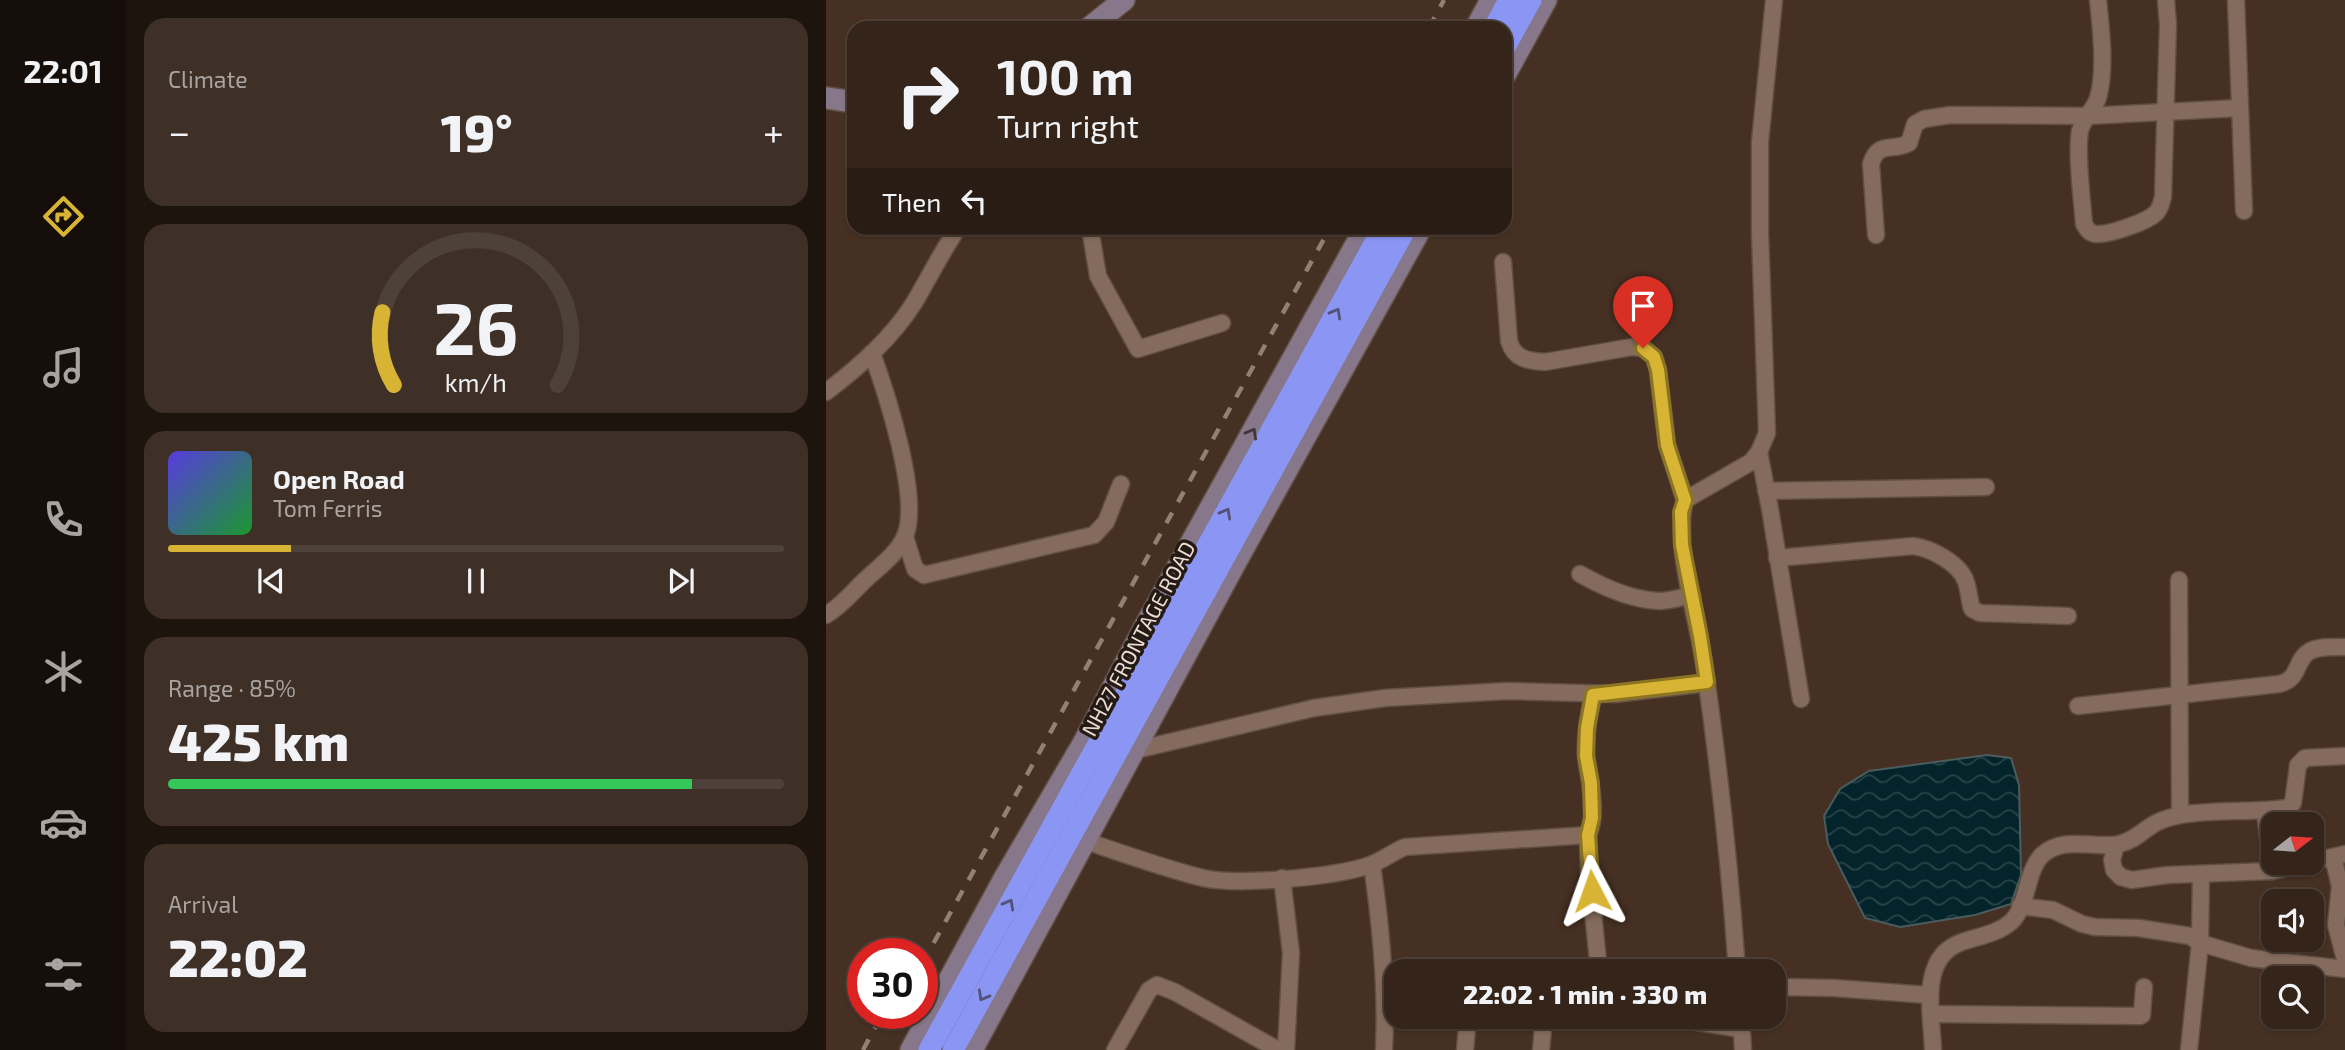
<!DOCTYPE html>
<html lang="en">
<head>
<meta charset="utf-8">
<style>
	:root { --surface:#34241a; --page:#3f3027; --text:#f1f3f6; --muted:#a9a4a2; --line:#4e4139; --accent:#d8b434 }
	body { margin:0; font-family:"Exo 2",sans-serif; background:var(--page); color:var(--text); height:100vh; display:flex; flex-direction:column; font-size:26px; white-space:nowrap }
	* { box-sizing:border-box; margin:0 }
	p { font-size:23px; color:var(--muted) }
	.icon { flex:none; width:38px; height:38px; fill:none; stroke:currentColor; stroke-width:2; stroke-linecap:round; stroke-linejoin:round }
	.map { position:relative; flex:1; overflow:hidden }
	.drawer { display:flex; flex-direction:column; gap:18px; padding:18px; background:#1d140e; width:700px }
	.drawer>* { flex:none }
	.guide { position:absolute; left:21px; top:21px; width:665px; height:214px; border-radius:21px; box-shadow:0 2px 5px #0004,0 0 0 2px var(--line); background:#34241a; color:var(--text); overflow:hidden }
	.needle { width:46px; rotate:73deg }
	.fabs { position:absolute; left:1435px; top:812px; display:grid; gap:14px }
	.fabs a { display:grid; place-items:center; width:63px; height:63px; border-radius:14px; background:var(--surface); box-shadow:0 2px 5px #0004,0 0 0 2px var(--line); font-size:35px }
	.speed { position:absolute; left:21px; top:938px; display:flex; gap:14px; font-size:35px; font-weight:700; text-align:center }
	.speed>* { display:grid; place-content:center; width:91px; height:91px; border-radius:50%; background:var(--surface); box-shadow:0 2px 5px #0004,0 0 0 2px var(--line); line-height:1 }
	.speed .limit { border:10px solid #d22; background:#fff; color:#111 }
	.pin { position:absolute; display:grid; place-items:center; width:60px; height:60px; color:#fff; margin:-72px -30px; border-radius:50% 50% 50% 0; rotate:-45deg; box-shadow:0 0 7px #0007 }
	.pin .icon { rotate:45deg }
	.me { position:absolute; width:77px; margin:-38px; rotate:356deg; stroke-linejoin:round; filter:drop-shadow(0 0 5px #0008) }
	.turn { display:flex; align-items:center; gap:24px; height:147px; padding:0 35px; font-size:32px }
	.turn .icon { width:91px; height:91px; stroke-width:2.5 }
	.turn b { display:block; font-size:49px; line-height:60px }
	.then { display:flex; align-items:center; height:66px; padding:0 35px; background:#0003; gap:14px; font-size:26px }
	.big { font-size:52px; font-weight:800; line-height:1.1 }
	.drawer .widget { flex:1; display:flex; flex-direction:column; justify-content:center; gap:10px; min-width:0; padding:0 24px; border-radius:21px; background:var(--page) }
	.drawer .dial { align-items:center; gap:0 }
	.dial svg { height:182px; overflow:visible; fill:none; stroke:var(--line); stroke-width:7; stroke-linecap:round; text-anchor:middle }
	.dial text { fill:var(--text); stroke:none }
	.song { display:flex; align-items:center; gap:21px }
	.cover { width:84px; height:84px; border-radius:10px; background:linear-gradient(135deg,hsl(250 70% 55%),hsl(130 70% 35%)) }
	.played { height:7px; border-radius:4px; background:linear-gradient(90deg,var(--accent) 20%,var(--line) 20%) }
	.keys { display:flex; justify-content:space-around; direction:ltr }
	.heat { display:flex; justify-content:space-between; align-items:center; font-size:38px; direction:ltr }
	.charge { height:10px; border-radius:5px; background:linear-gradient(90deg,#34c759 85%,var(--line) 0) }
	.trip { position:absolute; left:558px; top:959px; width:402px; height:70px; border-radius:21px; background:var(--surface); box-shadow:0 2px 5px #0004,0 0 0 2px var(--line); font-weight:800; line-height:70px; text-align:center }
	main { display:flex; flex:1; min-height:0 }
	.tab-bar { display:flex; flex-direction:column; width:126px; justify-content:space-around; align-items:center; background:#150e0a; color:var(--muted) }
	.tab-bar .icon { width:49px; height:49px }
	.tab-bar .active { color:var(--accent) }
	.tab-bar b { font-size:32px; color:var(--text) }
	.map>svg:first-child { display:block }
	.water { fill:url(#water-waves); stroke:#495c5e; stroke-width:2 }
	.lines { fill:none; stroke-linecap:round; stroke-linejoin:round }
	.street-casing { stroke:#614f44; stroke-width:19 }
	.secondary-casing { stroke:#614f44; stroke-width:24 }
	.highway-casing { stroke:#614f44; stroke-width:24 }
	.street { stroke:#846b5d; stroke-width:16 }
	.secondary { stroke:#86788a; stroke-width:21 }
	.highway { stroke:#8b95f4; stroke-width:21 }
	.rail { stroke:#927f75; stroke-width:4.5; stroke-dasharray:12 12; stroke-linecap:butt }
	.oneway { stroke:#535279 }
	.oneway2 { stroke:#423738 }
	.route-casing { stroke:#8c7522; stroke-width:18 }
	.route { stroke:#d8b434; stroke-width:12 }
	.labels { text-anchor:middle; stroke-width:7; stroke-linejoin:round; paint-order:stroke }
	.street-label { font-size:21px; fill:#ebddd5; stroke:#251b15 }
</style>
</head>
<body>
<main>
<nav class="tab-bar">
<b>22:01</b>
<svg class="icon active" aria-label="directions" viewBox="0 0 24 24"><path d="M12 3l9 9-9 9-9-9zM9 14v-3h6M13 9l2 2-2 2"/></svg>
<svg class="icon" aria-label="music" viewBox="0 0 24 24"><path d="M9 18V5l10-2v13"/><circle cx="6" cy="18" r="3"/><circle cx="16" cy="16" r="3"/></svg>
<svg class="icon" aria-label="phone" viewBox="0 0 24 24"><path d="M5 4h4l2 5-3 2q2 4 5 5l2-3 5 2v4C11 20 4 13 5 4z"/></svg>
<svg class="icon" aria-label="climate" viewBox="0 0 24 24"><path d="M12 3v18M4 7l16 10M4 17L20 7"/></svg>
<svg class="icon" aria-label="car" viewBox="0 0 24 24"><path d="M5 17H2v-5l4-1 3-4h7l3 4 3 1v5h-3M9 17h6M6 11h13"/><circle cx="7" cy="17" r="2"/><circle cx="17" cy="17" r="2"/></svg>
<svg class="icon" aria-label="filters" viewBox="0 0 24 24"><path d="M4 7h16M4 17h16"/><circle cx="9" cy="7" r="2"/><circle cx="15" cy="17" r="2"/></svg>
</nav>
<section class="drawer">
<div class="widget"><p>Climate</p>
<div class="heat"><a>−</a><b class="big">19°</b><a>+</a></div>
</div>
<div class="widget dial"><svg viewBox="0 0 100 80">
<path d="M14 69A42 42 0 1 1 86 69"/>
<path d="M14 69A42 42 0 0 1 9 37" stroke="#d8b434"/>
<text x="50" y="56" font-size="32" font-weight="700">26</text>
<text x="50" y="72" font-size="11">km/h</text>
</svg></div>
<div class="widget">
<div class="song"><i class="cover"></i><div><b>Open Road</b><p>Tom Ferris</p></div></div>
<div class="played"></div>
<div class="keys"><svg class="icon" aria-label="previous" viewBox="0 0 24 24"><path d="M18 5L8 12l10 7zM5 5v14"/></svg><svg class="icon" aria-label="pause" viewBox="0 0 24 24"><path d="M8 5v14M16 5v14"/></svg><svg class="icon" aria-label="next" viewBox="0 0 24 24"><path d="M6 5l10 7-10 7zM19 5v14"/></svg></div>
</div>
<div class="widget"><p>Range · 85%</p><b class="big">425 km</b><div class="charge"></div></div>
<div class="widget"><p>Arrival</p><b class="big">22:02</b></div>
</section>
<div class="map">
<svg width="1519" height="1050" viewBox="0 0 1519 1050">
	<defs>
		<pattern id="water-waves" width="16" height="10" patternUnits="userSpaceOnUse" patternTransform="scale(1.75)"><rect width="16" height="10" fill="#04242b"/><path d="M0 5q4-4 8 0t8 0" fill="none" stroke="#294349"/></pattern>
	</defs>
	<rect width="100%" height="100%" fill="#463023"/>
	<polygon class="water" points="1161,755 1185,758 1193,785 1195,875 1185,904 1149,915 1074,927 1039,918 1002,844 998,816 1014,789 1043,771"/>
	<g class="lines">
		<g class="street-casing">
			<g id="street">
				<path d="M1272,0C1275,29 1280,70 1272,98C1268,110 1257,118 1254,131C1250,153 1256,199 1258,224C1261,229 1263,233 1270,234C1283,235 1321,222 1330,213C1335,208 1335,203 1337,197L1342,24L1340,0"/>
				<polyline points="1410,0 1418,211"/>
				<polyline points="264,228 272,276 312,349 396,323"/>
				<path d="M1050,235L1045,164C1052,140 1067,152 1083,143L1089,124L1098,119L1124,115L1261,116L1414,108"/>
				<path d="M677,262L683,341C688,359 702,361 719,362L806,347L817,348L828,357L832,370L841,445L859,500"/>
				<path d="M0,392C33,367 65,339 88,303C103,278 116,251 132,228"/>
				<polyline points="933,452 944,509 975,699"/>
				<polyline points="940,491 1160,487"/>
				<polyline points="79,537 89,569 98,575 268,535 280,522 295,484"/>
				<path d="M951,558L1087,546C1104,548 1134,563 1140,582C1143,590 1143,600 1146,609L1154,613L1242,616"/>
				<path d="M754,574C777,587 806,600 833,601C844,601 855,597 866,595"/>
				<polyline points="1353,580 1354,815"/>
				<path d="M0,615C14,607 24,595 36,583C50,569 71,555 79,536C95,498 60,392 46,353"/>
				<path d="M1252,706L1453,684C1475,679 1468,660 1484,651C1494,646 1508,647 1519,647"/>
				<polyline points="310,750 488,708 559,698 681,691 789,694 881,683"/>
				<polyline points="1439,811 1446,871"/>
				<polyline points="762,835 763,873 773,971"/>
				<path d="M260,841C298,854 337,868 377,878C412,886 506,877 541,866C555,862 566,852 579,847L762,835C773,810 762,780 760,754C759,734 763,715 767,695"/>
				<polyline points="1290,845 1286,860 1288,870 1295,877 1306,880 1341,875 1446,871 1519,854"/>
				<polyline points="1507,857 1514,886 1510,925 1519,959"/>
				<path d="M546,865C555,926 561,988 558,1050"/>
				<polyline points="456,878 465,953 460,1050"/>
				<polyline points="1194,906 1227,910 1256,924 1269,927 1313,928 1364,936 1374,943 1425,958 1519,969"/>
				<path d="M911,971C904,868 893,766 878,663C871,615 847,546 859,500L925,462L933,452L941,433L934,233V142L948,0"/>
				<polyline points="948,987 1008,988 1102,995"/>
				<polyline points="1105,1014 1314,1016 1316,1015 1318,987"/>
				<polyline points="839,1017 916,1029"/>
				<polyline points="915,1017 917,1050"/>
				<polyline points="289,1050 323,990 331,985 349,992 452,1050"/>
				<polyline points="639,1050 642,1017"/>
				<polyline points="715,1050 718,1017"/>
				<path d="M1107,1050C1106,1015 1092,957 1136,942C1153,936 1171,934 1185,922C1203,905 1199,873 1216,855C1238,835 1268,849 1293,844C1307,841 1314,833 1325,826C1333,820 1345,817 1355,815C1389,809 1426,813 1461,808L1467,803L1472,765L1479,758L1519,756"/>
				<polyline points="1363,1050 1374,943 1375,874"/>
			</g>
		</g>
		<g class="secondary-casing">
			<g id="secondary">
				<polyline points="263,28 298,0"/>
				<polyline points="650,28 665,0"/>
				<polyline points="679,75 720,0"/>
				<polyline points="0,98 28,102"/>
				<polyline points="85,1050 179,877 258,742 318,628 539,228"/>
				<polyline points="146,1050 411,560 595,228"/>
			</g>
		</g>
		<g class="highway-casing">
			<g id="highway">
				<polyline points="668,28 683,0"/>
				<polyline points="679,47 705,0"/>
				<polyline points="103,1050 557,228"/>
				<polyline points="127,1050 580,228"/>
			</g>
		</g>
		<use href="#street" class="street"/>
		<use href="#secondary" class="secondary"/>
		<use href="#highway" class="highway"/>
		<g class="rail">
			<polyline points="603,28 618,0"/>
			<polyline points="96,964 504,228"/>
			<polyline points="37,1050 57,1013"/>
		</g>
	</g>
	<defs><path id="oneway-chevron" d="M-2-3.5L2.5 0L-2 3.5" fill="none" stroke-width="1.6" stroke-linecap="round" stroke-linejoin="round" transform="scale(1.75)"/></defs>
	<g class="oneway">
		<use href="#oneway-chevron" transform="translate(510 313) rotate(-61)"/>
		<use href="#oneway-chevron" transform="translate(400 513) rotate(-61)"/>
		<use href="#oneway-chevron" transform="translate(183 904) rotate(-61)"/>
		<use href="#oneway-chevron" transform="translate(157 996) rotate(119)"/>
	</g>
	<use class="oneway2" href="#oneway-chevron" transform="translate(426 433) rotate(-61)"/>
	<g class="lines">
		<g class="route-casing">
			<polyline id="route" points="766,891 762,835 766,818 765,783 760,756 761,728 767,695 881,682 874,636 856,545 855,512 859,500 841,445 832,370 828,357 817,348"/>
		</g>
		<use href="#route" class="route"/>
	</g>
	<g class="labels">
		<g class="street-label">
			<text transform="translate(313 639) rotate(-62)" y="7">NH27 FRONTAGE ROAD</text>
		</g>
	</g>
</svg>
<div class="fabs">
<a><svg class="needle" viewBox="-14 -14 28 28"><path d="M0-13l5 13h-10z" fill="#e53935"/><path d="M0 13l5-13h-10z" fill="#a9a4a2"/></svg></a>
<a><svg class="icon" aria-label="sound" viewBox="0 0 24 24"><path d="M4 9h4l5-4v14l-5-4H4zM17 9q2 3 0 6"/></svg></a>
<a><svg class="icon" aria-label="search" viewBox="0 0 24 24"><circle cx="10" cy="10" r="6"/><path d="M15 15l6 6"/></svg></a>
</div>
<div class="speed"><div class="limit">30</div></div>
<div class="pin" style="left:817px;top:348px;background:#d93025"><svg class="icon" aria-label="arrive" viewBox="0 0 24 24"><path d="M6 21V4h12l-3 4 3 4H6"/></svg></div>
<svg class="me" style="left:766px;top:891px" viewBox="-20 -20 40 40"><path d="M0-17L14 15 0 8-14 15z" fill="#d8b434" stroke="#fff" stroke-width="4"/></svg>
<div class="trip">22:02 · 1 min · 330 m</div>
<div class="guide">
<div class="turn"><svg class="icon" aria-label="right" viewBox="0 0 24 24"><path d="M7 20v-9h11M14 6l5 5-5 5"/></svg><div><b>100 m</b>Turn right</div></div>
<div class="then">Then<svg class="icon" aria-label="left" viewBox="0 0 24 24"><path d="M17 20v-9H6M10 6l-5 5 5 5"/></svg></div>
</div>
</div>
</main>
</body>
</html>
